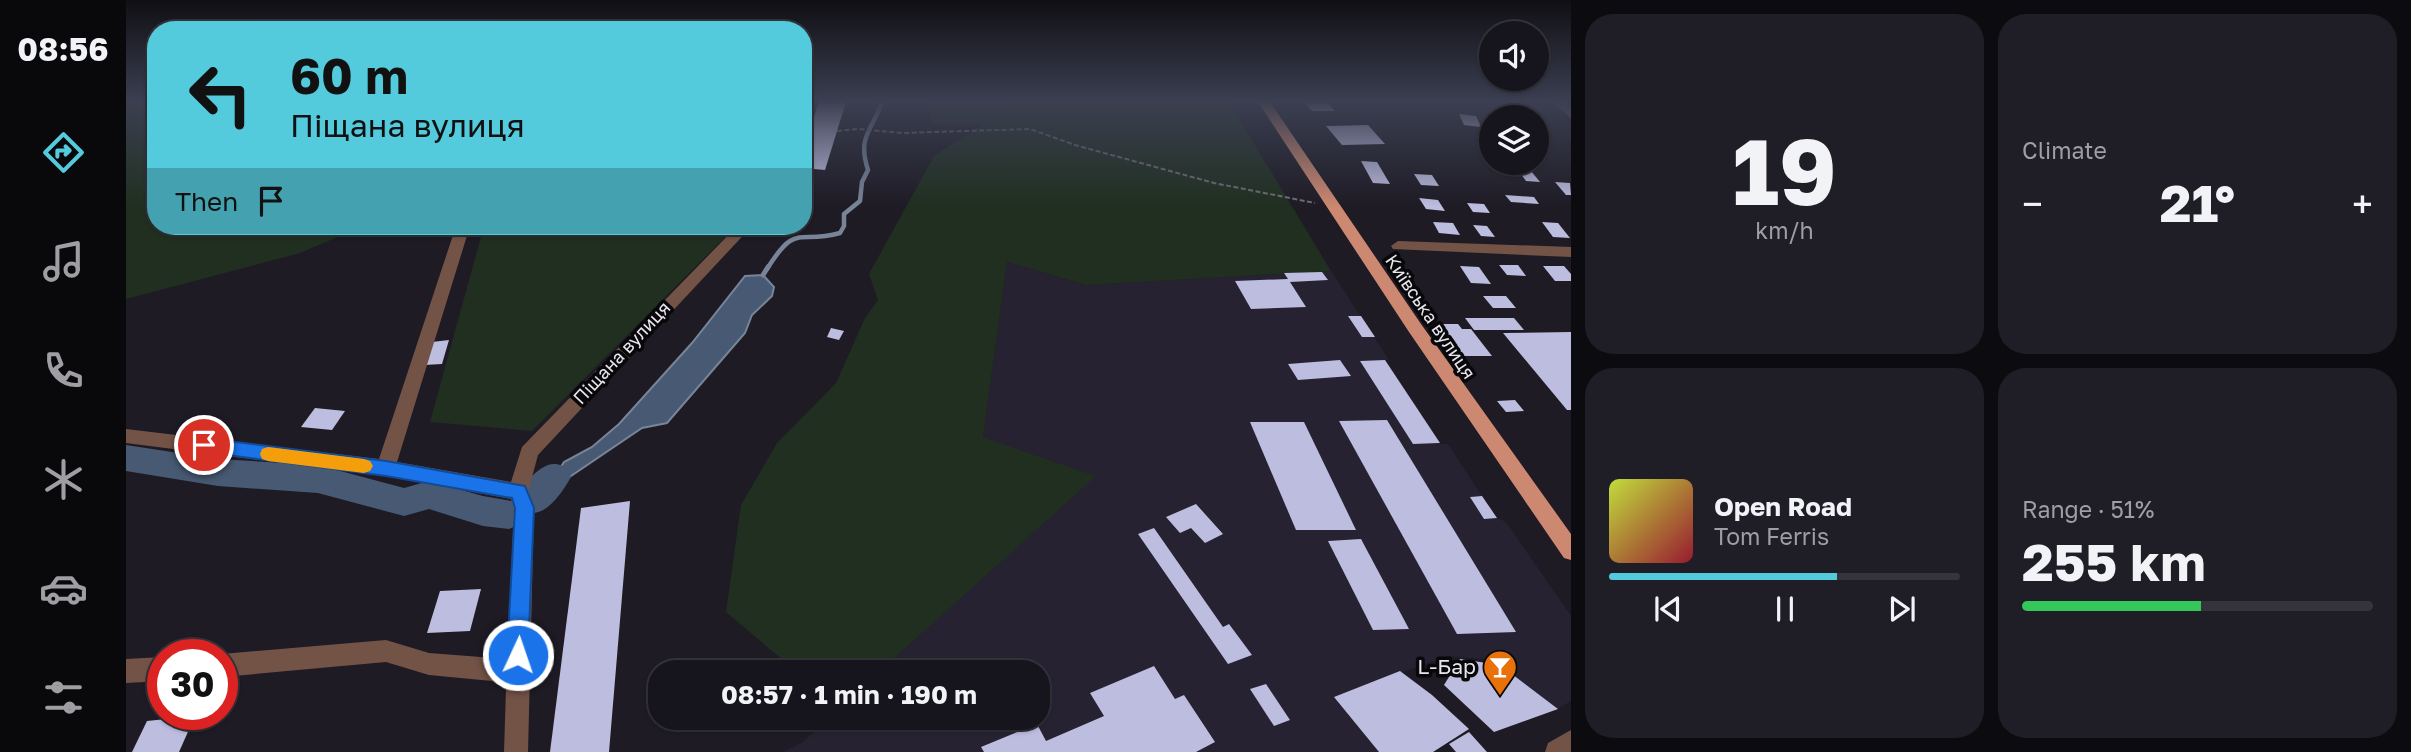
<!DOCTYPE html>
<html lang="en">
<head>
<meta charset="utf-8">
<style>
	:root { --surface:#16141c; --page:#1f1d25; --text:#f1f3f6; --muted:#9e9ea3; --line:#35333b; --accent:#54cadd }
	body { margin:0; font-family:"Golos Text",sans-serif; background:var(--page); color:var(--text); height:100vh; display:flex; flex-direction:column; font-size:26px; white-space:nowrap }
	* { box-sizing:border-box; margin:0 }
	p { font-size:23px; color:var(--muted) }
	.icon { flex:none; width:38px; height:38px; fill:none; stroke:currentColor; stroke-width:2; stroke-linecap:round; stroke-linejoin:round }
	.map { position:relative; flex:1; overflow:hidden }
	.drawer { display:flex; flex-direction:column; gap:14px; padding:14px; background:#0c0b0f; width:840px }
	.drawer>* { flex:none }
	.guide { position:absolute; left:21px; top:21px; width:665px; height:214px; border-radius:28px; box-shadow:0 2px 5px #0004,0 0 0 2px var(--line); background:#54cadd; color:#111; overflow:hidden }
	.fabs { position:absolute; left:1353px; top:21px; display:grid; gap:14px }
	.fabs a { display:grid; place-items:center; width:70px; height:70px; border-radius:50%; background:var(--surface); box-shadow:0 2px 5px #0004,0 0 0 2px var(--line); font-size:35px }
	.speed { position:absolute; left:21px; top:639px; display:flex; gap:14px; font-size:35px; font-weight:700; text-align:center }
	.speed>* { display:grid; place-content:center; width:91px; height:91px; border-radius:50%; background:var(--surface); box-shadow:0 2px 5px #0004,0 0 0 2px var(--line); line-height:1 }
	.speed .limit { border:10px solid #d22; background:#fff; color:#111 }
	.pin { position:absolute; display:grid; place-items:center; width:60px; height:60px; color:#fff; margin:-30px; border:4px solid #fff; border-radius:50%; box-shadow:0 2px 7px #0007 }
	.me { position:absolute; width:77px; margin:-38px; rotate:3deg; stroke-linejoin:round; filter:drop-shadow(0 0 5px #0008) }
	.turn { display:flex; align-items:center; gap:24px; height:147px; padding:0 28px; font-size:32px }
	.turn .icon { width:91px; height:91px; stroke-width:2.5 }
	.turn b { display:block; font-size:49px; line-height:60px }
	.then { display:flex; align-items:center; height:66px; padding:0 28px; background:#0003; gap:14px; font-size:26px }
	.big { font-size:52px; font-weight:700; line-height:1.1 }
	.drawer .widget { flex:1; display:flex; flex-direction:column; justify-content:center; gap:10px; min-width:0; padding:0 24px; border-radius:28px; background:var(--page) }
	.drawer .dial { align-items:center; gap:0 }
	.dial b { font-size:91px; line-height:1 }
	.song { display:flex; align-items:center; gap:21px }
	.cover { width:84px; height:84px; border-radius:10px; background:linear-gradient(135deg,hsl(70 70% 55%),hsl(350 70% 35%)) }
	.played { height:7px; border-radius:4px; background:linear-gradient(90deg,var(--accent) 65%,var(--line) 65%) }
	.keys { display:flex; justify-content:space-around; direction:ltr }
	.heat { display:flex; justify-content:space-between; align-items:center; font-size:38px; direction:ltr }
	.charge { height:10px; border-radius:5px; background:linear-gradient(90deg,#34c759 51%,var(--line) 0) }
	.drawer .tiles { flex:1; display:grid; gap:14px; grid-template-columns:repeat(2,1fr) }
	.trip { position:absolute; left:522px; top:660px; width:402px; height:70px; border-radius:28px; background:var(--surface); box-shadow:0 2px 5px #0004,0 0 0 2px var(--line); font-weight:700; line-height:70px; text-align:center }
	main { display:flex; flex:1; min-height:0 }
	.tabs { display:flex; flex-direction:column; width:126px; justify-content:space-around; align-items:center; background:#09080b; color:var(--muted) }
	.tabs .icon { width:49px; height:49px }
	.tabs .current { color:var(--accent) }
	.tabs b { font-size:32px; color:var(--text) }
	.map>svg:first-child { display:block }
	.built { fill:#272231 }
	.green { fill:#202f20 }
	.water { fill:#485a73; stroke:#788497; stroke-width:2 }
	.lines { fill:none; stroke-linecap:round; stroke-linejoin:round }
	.stream-far1 { stroke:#788497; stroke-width:4.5 }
	.stream { stroke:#788497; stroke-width:5 }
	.river { fill:#485a73; fill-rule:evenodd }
	.building { fill:#bdbddf }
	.path { stroke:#6f6d75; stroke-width:2; stroke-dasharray:5 2.5; stroke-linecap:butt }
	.minor { fill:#745347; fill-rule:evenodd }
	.major { fill:#cc8870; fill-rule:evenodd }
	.route { fill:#1a73e8; stroke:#114b97; stroke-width:2 }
	.slow { fill:#f59e0b }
	.labels { text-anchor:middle; stroke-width:7; stroke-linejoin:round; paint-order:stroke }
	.street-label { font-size:18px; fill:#e8e6ec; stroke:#08070a }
	.near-poi-label { font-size:21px; fill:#e8e6ec; stroke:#08070a; text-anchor:end }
</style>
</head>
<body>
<main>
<nav class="tabs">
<b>08:56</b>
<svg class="icon current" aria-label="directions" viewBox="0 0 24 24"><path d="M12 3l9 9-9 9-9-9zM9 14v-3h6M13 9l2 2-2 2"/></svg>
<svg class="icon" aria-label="music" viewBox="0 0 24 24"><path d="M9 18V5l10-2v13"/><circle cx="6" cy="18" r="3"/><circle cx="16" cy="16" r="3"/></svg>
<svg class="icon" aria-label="phone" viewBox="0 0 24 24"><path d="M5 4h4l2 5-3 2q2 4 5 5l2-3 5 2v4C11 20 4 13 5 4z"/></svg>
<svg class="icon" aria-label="climate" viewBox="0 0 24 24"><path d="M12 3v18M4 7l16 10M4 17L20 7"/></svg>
<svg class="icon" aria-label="car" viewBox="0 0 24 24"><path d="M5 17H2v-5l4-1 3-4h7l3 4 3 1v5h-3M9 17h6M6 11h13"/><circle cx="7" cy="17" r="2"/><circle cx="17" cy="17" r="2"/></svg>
<svg class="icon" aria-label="filters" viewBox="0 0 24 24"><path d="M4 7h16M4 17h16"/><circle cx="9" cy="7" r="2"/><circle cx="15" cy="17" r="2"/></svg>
</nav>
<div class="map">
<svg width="1445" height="752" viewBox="0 0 1445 752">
	<rect width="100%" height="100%" fill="#1e1b25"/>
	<polygon class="built" points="881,262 960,285 1205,271 1263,360 1234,361 1287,444 1322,444 1356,496 1344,497 1358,518 1371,518 1380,522 1445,616 1445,701 1432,709 1374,665 1357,659 1321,656 1208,697 1253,752 657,752 677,742 703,718 912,718 912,672 753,672 969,476 857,437"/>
	<g class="green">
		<polygon points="0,102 30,102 30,226 238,226 174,253 0,299"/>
		<polygon points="803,102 1103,102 1205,271 960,285 881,262 857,437 970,476 753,672 671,672 600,612 615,505 651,443 710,383 739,318 752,300 743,274 808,156 857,124 806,124"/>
		<polygon points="358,226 610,226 406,431 304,422"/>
	</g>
	<polygon class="water" points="637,275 648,287 646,296 626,315 619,333 541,423 516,428 442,478 428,477 438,462 466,447 493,424 566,343 619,276"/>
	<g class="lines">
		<path class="stream-far1" d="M641,269C671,221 672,245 714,233L718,226V214L734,201L736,182L742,170C731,136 746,131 756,102"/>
		<polyline class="stream" points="637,275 642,267"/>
		<path class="river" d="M0,445L92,459L192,465L278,488L303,481L357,496L391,502C392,489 413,463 429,464C433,464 436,466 440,467L445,477C436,493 419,519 399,512L395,524L383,529L357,526L303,509L278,516L192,493L92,486L0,471Z"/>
	</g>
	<g class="building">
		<polygon points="693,102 720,102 699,170 677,168 677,148"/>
		<polygon points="1178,102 1201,102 1209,111 1186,111"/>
		<polygon points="1333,114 1350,116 1355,127 1338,125"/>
		<polygon points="1242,125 1259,144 1216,145 1200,126"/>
		<polygon points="1235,161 1251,162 1264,184 1247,183"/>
		<polygon points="1392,170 1405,171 1414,182 1400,181"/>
		<polygon points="1288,174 1306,175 1313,186 1295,185"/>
		<polygon points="677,176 687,176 684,191 677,191"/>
		<polygon points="1429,182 1444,183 1445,195 1440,195"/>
		<polygon points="1379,195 1408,197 1413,204 1385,202"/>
		<polygon points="1293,198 1312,200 1319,211 1300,209"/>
		<polygon points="1341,203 1358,204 1364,213 1347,212"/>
		<polygon points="1307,222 1327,223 1334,235 1313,233"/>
		<polygon points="1416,222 1432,223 1444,238 1427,237"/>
		<polygon points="1347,225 1361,226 1369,237 1355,236"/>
		<polygon points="1373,265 1392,265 1400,276 1381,275"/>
		<polygon points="1334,266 1353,267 1365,284 1345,283"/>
		<polygon points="1417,266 1438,266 1445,274 1445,281 1429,281"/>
		<polygon points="1196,272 1202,280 1164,282 1180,307 1125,309 1109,281 1162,279 1158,273"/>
		<polygon points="1357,296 1380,296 1390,308 1367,308"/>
		<polygon points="1222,316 1235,316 1249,337 1236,337"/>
		<polygon points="1339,318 1388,318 1398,330 1348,330"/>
		<polygon points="1314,324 1332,324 1336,329 1345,329 1366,356 1337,356"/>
		<polygon points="705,328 718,331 713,340 701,337"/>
		<polygon points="1445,332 1445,410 1441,410 1377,333"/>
		<polygon points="323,340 316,364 298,365 306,342"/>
		<polygon points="1214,360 1225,376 1172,380 1162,364"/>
		<polygon points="1259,360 1314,443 1287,444 1234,361"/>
		<polygon points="1389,400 1398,411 1380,412 1371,401"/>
		<polygon points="189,408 219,411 206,430 175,427"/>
		<polygon points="1261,420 1390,632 1331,634 1213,421"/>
		<polygon points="1124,422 1178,422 1230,530 1170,530"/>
		<polygon points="1356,496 1371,518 1358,519 1344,497"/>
		<polygon points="504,501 483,752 424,752 455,508"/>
		<polygon points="1070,504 1097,534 1079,543 1065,528 1054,533 1040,517"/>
		<polygon points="1028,528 1097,627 1103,624 1126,655 1102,664 1012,534"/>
		<polygon points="1235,539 1283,629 1247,630 1202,541"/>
		<polygon points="355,589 344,631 301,633 314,591"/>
		<polygon points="1334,659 1374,665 1432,709 1368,732 1318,685"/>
		<polygon points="1028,666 1049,699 1058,695 1089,742 1070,752 858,752 855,747 911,724 920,741 978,716 964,693"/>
		<polygon points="1274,671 1306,695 1343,729 1307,752 1253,752 1208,697"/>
		<polygon points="1140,684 1164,720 1148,726 1124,689"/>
		<polygon points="69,716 53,752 6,752 21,721"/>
		<polygon points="1343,732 1361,752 1330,752 1323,744"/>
	</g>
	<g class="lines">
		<polyline class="path" points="711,131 732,129 776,133 904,129 949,145 1088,183 1189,203"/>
		<g class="minor">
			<polygon points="677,102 689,102 681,116 677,117"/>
			<polygon points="1427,102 1439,102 1445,107 1445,118"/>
			<polygon points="330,226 344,226 271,462 385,482 396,447 611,226 626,226 412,455 402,492 408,508 402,752 378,752 380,689 366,681 303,675 260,662 96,677 96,654 260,640 303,653 368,658 381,664 388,508 385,499 260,476 0,443 0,429 253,459"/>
			<polygon points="1272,241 1445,247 1445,257 1267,249 1265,246"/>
			<polygon points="37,657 37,681 0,683 0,659"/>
			<polygon points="1445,730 1445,752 1419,752 1422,743"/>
		</g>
		<polygon class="major" points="1132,102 1144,102 1295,324 1445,534 1445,560 1438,558 1283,332"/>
	</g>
	<linearGradient id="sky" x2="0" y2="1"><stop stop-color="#100f14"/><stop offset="0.49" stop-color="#3b3f51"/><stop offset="1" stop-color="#3b3f51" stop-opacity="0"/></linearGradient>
	<rect width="1445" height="207" fill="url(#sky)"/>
	<polygon class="route" points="78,438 260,461 399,486 408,508 402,655 399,662 392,665 384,662 381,655 389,508 386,498 260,476 78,452 72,450 69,445 72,441"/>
	<polygon class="slow" points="142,447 238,459 244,461 247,466 244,471 238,473 142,461 136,459 134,454 136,449"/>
	<defs>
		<g id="bar-pin" transform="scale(1.75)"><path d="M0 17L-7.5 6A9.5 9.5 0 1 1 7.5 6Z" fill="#e8710a" stroke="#08070a"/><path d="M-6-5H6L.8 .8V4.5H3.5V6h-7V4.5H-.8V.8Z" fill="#fff"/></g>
	</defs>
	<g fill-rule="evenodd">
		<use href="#bar-pin" x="1374" y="667"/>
	</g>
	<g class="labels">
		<g class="street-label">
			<text transform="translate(1304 317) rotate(56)" y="6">Київська вулиця</text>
			<text transform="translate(496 353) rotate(-47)" y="6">Піщана вулиця</text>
		</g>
		<g class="near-poi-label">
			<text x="1350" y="674">L-Бар</text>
		</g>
	</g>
</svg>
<div class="fabs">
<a><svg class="icon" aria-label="sound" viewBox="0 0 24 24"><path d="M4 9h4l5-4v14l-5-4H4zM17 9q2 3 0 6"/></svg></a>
<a><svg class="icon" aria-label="layers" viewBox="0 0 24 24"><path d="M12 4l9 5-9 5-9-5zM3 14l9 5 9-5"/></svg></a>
</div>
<div class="speed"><div class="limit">30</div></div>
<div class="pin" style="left:78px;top:445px;background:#d93025"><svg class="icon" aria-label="arrive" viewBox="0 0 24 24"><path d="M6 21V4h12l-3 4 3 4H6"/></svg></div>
<svg class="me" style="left:392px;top:655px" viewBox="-20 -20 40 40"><circle r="17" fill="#1a73e8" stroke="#fff" stroke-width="3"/><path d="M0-11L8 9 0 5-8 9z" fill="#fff"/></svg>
<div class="trip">08:57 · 1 min · 190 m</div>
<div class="guide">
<div class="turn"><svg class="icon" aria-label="left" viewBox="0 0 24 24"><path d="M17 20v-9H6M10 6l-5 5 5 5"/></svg><div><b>60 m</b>Піщана вулиця</div></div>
<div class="then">Then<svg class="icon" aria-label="arrive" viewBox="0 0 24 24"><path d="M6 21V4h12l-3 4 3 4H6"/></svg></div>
</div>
</div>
<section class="drawer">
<div class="tiles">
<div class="widget dial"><b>19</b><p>km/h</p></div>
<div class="widget"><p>Climate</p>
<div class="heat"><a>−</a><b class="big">21°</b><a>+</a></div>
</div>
<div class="widget">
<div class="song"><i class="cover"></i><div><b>Open Road</b><p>Tom Ferris</p></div></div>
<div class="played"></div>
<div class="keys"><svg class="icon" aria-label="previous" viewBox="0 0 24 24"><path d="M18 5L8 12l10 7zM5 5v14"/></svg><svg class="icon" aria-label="pause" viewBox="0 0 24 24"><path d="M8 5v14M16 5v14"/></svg><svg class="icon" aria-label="next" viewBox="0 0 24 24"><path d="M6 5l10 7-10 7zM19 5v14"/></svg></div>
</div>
<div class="widget"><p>Range · 51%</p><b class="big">255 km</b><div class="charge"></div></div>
</div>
</section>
</main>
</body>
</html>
